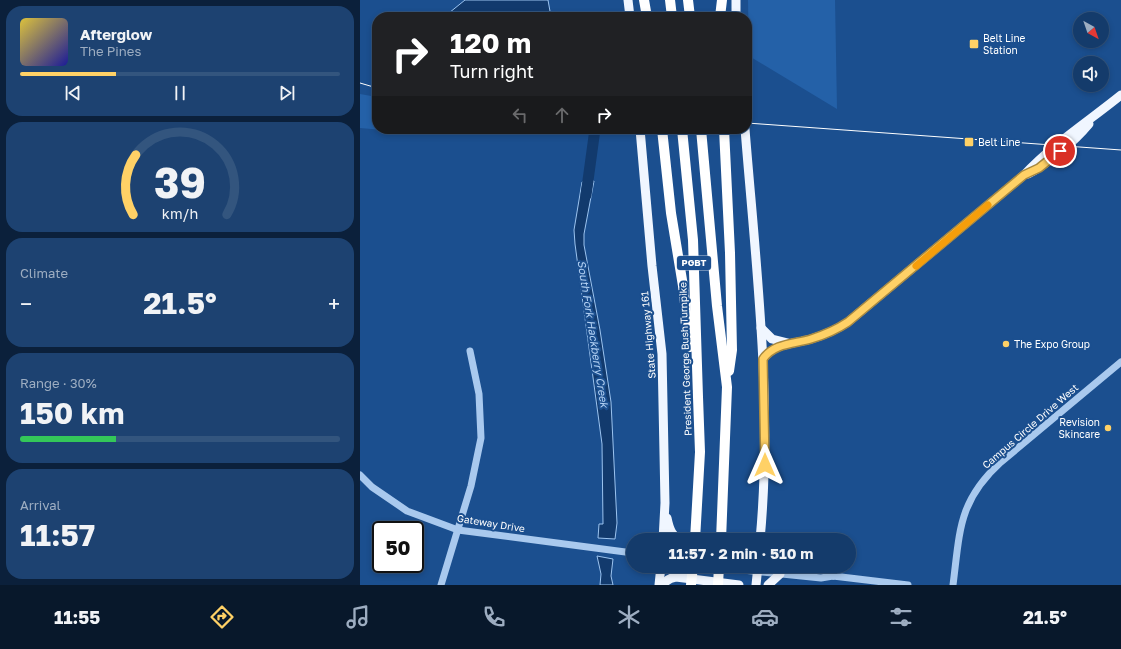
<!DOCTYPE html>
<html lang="en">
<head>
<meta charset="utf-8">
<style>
	:root { --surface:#143b6b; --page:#1d4271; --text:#f1f3f6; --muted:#9dadc1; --line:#33557e; --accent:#ffd166 }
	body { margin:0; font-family:"Golos Text",sans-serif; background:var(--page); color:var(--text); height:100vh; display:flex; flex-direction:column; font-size:15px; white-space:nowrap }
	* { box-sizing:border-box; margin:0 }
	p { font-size:13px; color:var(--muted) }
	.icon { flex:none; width:22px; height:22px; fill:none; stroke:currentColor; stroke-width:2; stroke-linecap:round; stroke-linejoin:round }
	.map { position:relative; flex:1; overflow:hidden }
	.drawer { display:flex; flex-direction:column; gap:6px; padding:6px; background:#0b203b; width:360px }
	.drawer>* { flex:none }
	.guide { position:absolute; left:12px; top:12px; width:380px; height:122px; border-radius:16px; box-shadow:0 2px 6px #0003,0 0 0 1px var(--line); background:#202124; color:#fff; overflow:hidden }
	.needle { width:26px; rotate:140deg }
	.tools { position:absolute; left:713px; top:12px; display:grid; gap:8px }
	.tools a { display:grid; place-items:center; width:36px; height:36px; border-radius:50%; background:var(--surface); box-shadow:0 2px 6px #0003,0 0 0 1px var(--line); font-size:20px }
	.speed { position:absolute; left:12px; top:521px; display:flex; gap:8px; font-size:20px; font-weight:700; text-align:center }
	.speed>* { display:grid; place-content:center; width:52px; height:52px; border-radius:50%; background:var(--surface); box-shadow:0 2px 6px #0003,0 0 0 1px var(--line); line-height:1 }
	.speed .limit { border:2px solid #111; border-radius:6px; background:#fff; color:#111 }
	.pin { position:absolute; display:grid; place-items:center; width:34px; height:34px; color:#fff; margin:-17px; border:2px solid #fff; border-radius:50%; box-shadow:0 1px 4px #0007 }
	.me { position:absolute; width:44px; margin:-22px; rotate:0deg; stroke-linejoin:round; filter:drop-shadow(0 0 3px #0008) }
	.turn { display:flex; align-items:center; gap:14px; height:84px; padding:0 12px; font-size:18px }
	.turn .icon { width:52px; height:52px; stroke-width:2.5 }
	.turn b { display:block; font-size:28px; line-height:34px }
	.lanes { display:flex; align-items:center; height:38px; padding:0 12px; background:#0003; justify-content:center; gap:20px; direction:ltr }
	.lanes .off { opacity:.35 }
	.big { font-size:30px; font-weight:700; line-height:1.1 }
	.drawer .tile { flex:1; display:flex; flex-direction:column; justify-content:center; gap:6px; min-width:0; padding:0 14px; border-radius:16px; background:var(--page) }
	.drawer .dial { align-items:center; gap:0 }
	.dial svg { height:104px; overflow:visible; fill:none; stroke:var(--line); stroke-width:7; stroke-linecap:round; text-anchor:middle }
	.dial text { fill:var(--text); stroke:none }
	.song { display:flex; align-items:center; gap:12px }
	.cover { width:48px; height:48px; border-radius:6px; background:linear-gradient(135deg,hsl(50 70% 55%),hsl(240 70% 35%)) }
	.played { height:4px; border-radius:2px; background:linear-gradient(90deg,var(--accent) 30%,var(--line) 30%) }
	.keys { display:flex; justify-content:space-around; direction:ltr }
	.heat { display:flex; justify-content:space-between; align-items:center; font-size:22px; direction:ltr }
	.charge { height:6px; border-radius:3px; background:linear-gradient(90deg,#34c759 30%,var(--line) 0) }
	.trip { position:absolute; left:266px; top:533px; width:230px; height:40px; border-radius:20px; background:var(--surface); box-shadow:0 2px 6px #0003,0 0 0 1px var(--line); font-weight:700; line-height:40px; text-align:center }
	.tab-bar { display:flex; height:64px; justify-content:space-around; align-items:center; background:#08182b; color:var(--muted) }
	.tab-bar .icon { width:28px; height:28px }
	.tab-bar .current { color:var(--accent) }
	.tab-bar b { font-size:18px; color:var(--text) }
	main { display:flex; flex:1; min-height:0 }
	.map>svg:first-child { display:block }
	.green { fill:#2461a8 }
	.water { fill:#123a6d; stroke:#9cc4f0 }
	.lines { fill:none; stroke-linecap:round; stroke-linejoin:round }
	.river { stroke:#123a6d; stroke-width:11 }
	.minor { stroke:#a9c9ee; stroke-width:7 }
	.major { stroke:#f0f6ff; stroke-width:9 }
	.highway { stroke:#fff; stroke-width:10 }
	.tram { stroke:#fff; stroke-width:1 }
	.highway-bridge { stroke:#fff; stroke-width:10 }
	.route-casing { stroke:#a68842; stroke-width:10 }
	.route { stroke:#ffd166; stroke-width:7 }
	.slow { stroke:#f59e0b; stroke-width:7 }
	.poi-dot { fill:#ffd166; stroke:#1b4f8f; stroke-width:1.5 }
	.labels { text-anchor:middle; stroke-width:4; stroke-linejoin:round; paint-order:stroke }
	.shield { fill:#1b4f8f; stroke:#bbcadd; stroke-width:1 }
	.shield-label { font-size:9px; font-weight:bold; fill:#fff }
	.poi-label { font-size:10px; fill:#fff; stroke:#1b4f8f; text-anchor:start }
	.street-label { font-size:10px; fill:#fff; stroke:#1b4f8f }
	.water-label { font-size:11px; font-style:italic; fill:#b5d3f5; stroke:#1b4f8f }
</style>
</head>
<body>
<main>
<section class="drawer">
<div class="tile">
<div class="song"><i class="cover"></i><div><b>Afterglow</b><p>The Pines</p></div></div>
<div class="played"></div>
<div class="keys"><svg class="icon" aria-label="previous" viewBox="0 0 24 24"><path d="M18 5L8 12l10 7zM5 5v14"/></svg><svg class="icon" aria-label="pause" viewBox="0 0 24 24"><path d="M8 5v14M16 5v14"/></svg><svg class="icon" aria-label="next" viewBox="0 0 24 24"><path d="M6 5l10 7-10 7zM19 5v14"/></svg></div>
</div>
<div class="tile dial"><svg viewBox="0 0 100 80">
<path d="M14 69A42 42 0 1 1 86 69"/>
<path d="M14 69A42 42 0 0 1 16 23" stroke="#ffd166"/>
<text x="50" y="56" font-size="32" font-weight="700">39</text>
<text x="50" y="72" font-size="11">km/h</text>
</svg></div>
<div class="tile"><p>Climate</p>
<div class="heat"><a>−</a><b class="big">21.5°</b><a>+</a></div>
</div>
<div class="tile"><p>Range · 30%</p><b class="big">150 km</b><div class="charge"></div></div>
<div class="tile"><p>Arrival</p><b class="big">11:57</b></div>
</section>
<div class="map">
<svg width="761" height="585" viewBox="0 0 761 585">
	<rect width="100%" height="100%" fill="#1b4f8f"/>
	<g class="green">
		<polygon points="388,0 475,0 477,109 389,56"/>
		<polygon points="0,94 17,97 17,129 35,129 34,131 0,128"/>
	</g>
	<g class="water">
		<polygon points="105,0 188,0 191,17 84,17"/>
		<polygon points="234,181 224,234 224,245 240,330 251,402 257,523 255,539 238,538 239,524 243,524 242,444 215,244 214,230 222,182"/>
		<polygon points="237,556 253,559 251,576 253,585 240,585 241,574"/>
	</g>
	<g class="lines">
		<polyline class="river" points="226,195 235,129"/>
		<g class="minor">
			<polyline points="0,475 12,487 47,511 98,530 273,553"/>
			<polyline points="344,566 461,578 473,576 548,585"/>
			<polyline points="441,566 462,570 473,576"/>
			<polyline points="81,585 111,486 121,438 119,394 110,351"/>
			<path d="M593,585C600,531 598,501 641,462L761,362"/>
		</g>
		<g class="major">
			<polyline points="268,0 270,17"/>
			<polyline points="376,0 376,17"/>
			<polyline points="280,129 292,266 302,354 305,503 303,540"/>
			<path d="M385,129C396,266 413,403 400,540"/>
			<path d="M668,174C688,164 715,141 729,124"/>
			<polyline points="401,328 412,339 428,343"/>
			<path d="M403,359C414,343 434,344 451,339C464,335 476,330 488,322L664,175C693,144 729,121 761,95"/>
			<path d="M307,518C309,528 312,539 324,540"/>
			<polyline points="299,585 301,566"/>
			<path d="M303,585C306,580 310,578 316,577L379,585"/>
			<polyline points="396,585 398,566"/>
			<polyline points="408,585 420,574"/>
		</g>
		<g class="highway">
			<polyline points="284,0 287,17"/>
			<polyline points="310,0 312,17"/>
			<polyline points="328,0 330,17"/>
			<polyline points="360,17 362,0"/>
			<polyline points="302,129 311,213 323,286 330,347"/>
			<polyline points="322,129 333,240 338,397 340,452 335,540"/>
			<polyline points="341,129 357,306 367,387 361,540"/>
			<polyline points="364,129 370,253 372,350 369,371"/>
		</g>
		<g class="tram">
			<polyline points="0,83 17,88"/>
			<polyline points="387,123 761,150"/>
		</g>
		<g class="highway-bridge">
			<polyline points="331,585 333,566"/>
			<polyline points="358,585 359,566"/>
		</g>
	</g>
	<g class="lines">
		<g class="route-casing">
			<path id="route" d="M405,465L403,359C414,343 434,344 451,339C464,335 476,330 488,322L664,175L679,168L700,151"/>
		</g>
		<use href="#route" class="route"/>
		<polyline class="slow" points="556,266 628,205"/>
	</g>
	<g class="poi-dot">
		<rect x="609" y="39" width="10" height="10" rx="2"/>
		<rect x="604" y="137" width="10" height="10" rx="2"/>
		<circle cx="646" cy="344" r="4"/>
		<circle cx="748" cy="428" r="4"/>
	</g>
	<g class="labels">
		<rect class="shield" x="317" y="256" width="34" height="14" rx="3"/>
		<g class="shield-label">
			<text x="334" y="266">PGBT</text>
		</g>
		<g class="poi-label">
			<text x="623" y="42">Belt Line<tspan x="623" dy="12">Station</tspan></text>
			<text x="618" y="146">Belt Line</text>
			<text x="654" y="348">The Expo Group</text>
			<text x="740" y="426" text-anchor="end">Revision<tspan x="740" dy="12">Skincare</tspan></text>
		</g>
		<g class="street-label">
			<text transform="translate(288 335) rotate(-95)" y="4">State Highway 161</text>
			<text transform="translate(325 359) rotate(-92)" y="4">President George Bush Turnpike</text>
			<text transform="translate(670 426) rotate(-41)" y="4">Campus Circle Drive West</text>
			<text transform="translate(131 523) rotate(9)" y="4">Gateway Drive</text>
		</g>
		<g class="water-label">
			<text transform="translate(233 334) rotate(81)" y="4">South Fork Hackberry Creek</text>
		</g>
	</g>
</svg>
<div class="tools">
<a><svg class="needle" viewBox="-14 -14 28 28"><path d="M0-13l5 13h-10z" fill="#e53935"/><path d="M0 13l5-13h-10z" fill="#9dadc1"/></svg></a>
<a><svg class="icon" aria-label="sound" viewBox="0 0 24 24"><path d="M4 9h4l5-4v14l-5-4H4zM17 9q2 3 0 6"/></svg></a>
</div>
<div class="speed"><div class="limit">50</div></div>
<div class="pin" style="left:700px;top:151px;background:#d93025"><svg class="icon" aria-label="arrive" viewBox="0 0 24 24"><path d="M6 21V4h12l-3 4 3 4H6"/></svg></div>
<svg class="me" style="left:405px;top:465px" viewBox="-20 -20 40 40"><path d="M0-17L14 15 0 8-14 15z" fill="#ffd166" stroke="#fff" stroke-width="4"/></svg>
<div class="trip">11:57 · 2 min · 510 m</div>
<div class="guide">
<div class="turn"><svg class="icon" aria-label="right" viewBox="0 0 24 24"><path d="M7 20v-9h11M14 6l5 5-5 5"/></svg><div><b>120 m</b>Turn right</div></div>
<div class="lanes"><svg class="icon off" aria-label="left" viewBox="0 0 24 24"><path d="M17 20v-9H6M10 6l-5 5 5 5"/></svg><svg class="icon off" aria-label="ahead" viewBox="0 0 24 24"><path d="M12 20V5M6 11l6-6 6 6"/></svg><svg class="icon" aria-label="right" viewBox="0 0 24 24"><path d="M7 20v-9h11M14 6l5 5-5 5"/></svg></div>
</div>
</div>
</main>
<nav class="tab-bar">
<b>11:55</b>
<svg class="icon current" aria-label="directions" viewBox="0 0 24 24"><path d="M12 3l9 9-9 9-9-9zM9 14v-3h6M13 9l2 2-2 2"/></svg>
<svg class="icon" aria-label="music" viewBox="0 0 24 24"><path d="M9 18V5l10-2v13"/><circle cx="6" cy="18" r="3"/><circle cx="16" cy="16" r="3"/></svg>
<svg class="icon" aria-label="phone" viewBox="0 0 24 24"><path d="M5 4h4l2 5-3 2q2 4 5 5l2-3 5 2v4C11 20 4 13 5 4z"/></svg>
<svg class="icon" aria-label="climate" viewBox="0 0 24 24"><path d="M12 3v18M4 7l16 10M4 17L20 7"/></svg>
<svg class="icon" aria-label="car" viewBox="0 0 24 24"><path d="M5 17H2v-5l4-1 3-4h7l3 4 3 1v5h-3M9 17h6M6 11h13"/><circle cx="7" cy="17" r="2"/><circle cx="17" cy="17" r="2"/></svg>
<svg class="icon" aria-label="filters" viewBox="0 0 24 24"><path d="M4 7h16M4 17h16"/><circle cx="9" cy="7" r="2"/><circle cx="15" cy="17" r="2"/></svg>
<b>21.5°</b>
</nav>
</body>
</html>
